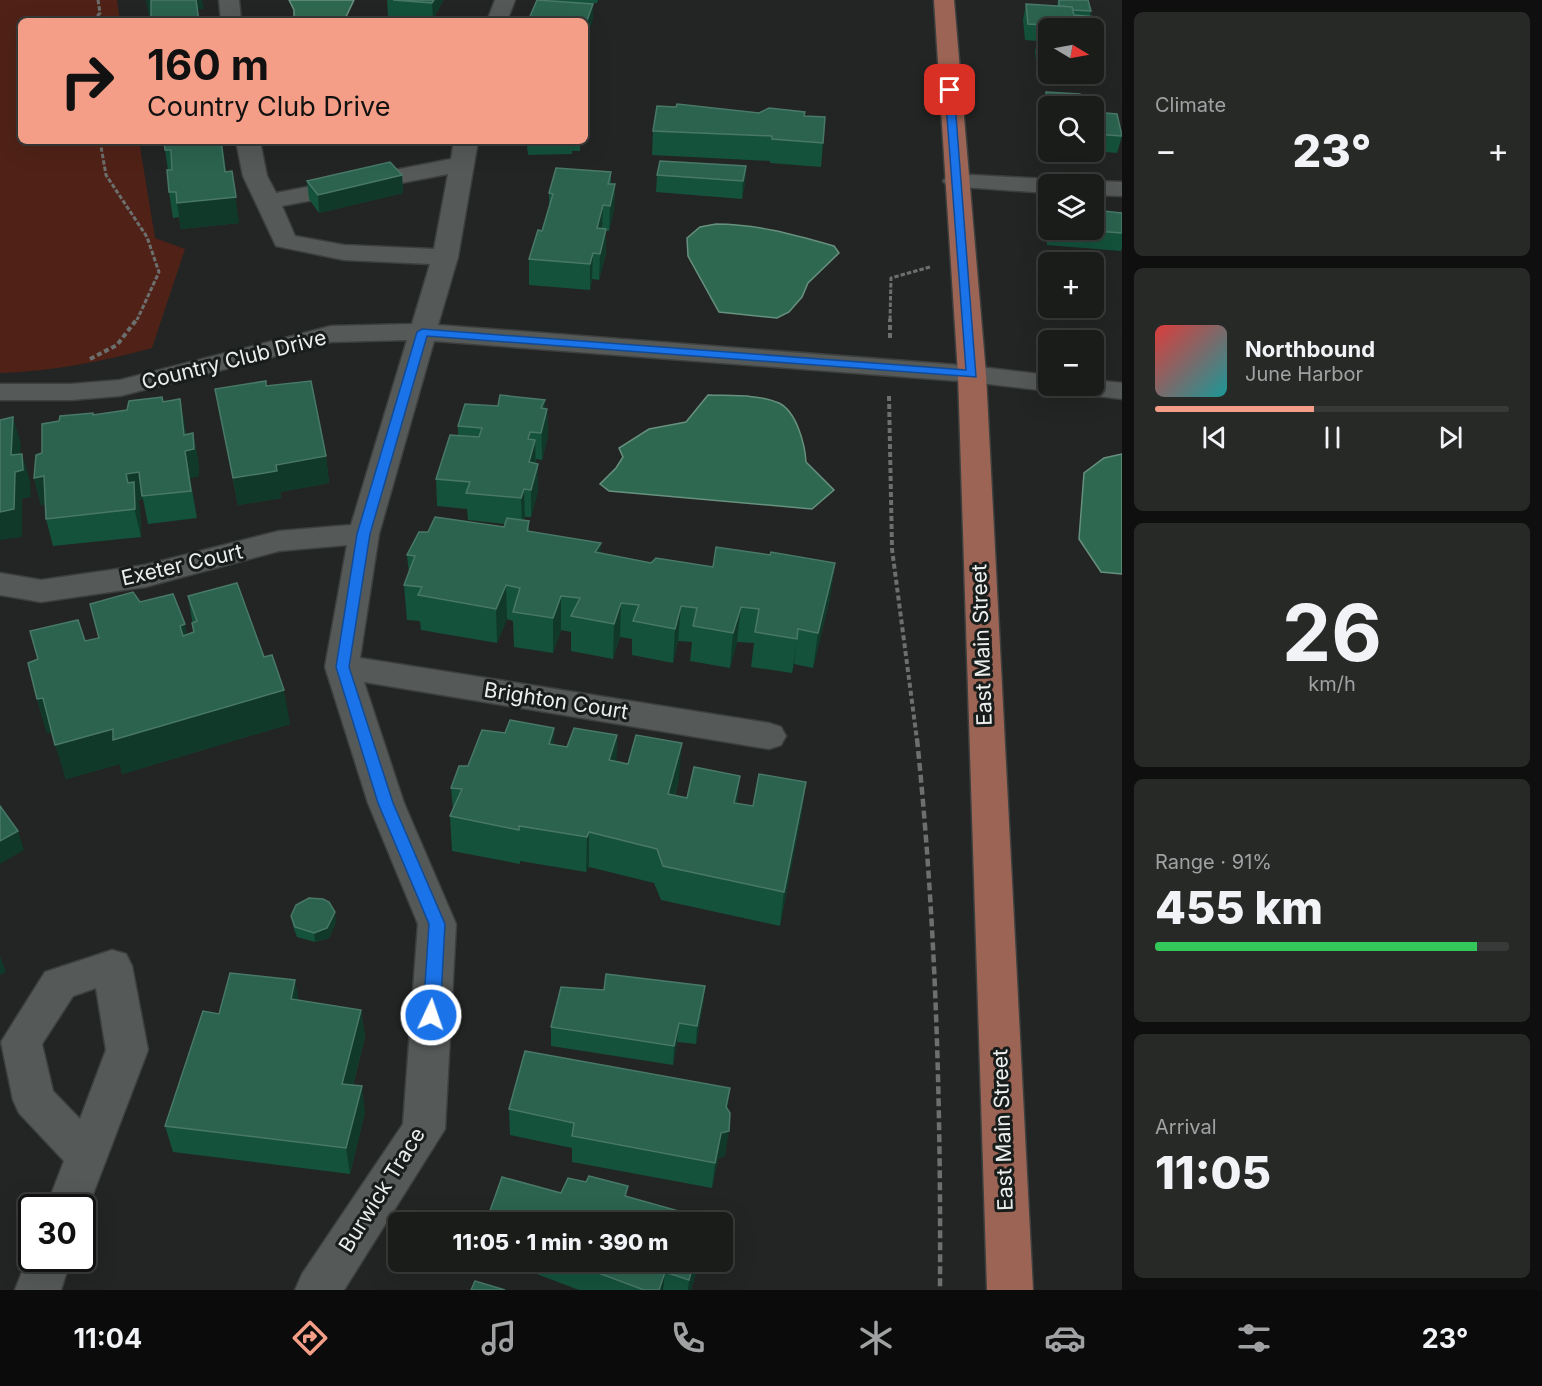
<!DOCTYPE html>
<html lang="en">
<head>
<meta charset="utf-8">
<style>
	:root { --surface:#1a1c1a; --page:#272927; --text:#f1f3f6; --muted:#9fa1a2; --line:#383a39; --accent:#f49e88 }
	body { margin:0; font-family:Inter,sans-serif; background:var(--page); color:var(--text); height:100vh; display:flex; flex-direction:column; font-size:22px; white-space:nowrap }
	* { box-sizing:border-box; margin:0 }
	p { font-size:20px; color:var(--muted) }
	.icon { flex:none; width:33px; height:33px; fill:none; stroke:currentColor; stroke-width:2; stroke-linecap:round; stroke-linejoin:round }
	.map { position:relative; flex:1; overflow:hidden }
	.details { display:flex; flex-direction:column; gap:12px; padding:12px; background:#0e0f0e; width:420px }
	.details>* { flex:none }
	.top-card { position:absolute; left:18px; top:18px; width:570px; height:126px; border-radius:9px; box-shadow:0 6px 24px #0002,0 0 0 2px var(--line); background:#f49e88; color:#111; overflow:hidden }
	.needle { width:39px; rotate:100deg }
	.controls { position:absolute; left:1038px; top:18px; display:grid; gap:12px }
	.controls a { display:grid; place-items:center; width:66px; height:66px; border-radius:9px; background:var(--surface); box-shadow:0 6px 24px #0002,0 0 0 2px var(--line); font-size:30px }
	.speed { position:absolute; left:18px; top:1194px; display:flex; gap:12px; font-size:30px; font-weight:700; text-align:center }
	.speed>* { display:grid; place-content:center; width:78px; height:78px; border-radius:50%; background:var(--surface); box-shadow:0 6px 24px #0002,0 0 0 2px var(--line); line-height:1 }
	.speed .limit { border:3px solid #111; border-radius:9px; background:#fff; color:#111 }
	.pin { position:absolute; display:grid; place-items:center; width:51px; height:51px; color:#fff; margin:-26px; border-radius:12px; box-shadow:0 3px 9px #0006 }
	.me { position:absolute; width:66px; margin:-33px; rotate:3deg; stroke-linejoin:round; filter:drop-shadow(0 0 4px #0008) }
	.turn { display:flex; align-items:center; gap:21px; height:126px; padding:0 30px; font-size:27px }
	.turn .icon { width:78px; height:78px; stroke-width:2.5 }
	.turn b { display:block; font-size:42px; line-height:51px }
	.big { font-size:45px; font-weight:800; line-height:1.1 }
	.details .tile { flex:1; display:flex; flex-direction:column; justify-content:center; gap:9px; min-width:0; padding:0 21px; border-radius:9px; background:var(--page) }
	.details .dial { align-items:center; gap:0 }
	.dial b { font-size:78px; line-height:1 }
	.song { display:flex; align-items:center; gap:18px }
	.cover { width:72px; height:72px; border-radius:9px; background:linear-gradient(135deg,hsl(0 70% 55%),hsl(180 70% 35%)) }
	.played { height:6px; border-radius:3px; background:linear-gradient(90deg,var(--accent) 45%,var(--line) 45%) }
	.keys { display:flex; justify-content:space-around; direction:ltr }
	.heat { display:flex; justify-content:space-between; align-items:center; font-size:33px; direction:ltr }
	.charge { height:9px; border-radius:4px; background:linear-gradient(90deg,#34c759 91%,var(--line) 0) }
	.trip { position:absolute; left:388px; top:1212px; width:345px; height:60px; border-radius:9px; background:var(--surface); box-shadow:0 6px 24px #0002,0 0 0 2px var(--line); font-weight:800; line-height:60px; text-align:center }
	.tab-bar { display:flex; height:96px; justify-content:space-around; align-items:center; background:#0a0b0a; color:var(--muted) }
	.tab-bar .icon { width:42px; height:42px }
	.tab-bar .selected { color:var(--accent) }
	.tab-bar b { font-size:27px; color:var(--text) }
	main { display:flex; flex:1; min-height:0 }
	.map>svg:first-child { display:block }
	.green { fill:#502217 }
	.water { fill:#2f6850; stroke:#67907f; stroke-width:1.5 }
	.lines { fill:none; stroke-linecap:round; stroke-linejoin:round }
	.minor-casing { stroke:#3c3f3e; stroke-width:3 }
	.major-casing { stroke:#3c3f3e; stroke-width:3 }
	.path-far2 { stroke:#6c6f6d; stroke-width:3; stroke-dasharray:4.5 2; stroke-linecap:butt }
	.path-far1 { stroke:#6c6f6d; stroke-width:4; stroke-dasharray:5 3; stroke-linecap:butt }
	.path { stroke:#6c6f6d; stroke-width:4.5; stroke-dasharray:8 4; stroke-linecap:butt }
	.minor { fill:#555957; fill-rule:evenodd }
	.major { fill:#9c6454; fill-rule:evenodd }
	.wall { fill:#14523c }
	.shaded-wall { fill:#10392a }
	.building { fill:#2b634f; stroke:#497868; stroke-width:1.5 }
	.route { fill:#1a73e8; stroke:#114b97; stroke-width:1.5 }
	.labels { text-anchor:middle; stroke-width:6; stroke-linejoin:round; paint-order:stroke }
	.street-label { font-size:21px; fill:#ebeeec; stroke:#181c1a }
</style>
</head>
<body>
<main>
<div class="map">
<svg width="1122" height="1290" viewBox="0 0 1122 1290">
	<rect width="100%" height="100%" fill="#222523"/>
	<path class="green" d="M0,0H117L120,21H21V141H139L155,238L185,249L152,348C101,362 53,371 0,373Z"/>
	<g class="water">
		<polygon points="289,0 354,0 344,21 294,21 294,10"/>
		<path d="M716,224C757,224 795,235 834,246L839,253L808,283L802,297L789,312L777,318L719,312L688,256L687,238L700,227Z"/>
		<path d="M708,395C730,396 758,394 779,403C797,412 805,445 806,462L834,490L812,509L609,491L600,484L616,468L623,457L619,448L649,429L686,422Z"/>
		<polygon points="1122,454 1122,574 1101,572 1079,539 1084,473 1104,458"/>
	</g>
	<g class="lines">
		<g class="minor-casing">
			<g id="minor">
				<polygon points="219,0 239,0 241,21 221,21"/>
				<polygon points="495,0 515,0 507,21 487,21"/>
				<path d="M236,141H260L267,176L276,193L451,159L454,141H478L458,257L438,325L972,366L1048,375V386H1060L1048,391L972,382L434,341L379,534L360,658L769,723L781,727L786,736L781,745L769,749L364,682L404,803L456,924L445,1129L344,1290H295L302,1274L403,1124L418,924L368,803L325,667L347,545L279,551L145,587L41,602L0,595V573L41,580L145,565L279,531L351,525L407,340L331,342L120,396L71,400H0V384H71L120,380L331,326L412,324L430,264L344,260L276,246L243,176ZM448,174L434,249L344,245L295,236L282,206Z"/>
				<polygon points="955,174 1048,179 1059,184 1048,184 1048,193 947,186 943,181 947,176"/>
				<polygon points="1094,181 1122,182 1122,196 1094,195 1094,184 1084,184"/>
				<polygon points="1094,380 1122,383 1122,399 1064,392 1060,386 1094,386"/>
				<path d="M112,950L126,954L132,966L148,1050L82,1223V1208H46L64,1161L19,1113L13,1100L1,1042L45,972ZM96,988L106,1050L80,1119L53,1091L42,1044L73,996Z"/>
				<polygon points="32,1246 32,1258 71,1258 61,1290 15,1290"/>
			</g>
		</g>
		<g class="major-casing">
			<polygon id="major" points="934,0 954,0 986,374 1033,1290 987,1290 958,374"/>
		</g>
		<g class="path-far2">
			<polyline points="93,21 100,13 98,0"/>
			<polyline points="100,141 106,175 147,237 159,272 137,320"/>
			<polyline points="890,320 891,278 930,267"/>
		</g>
		<g class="path-far1">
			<polyline points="890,338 890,319"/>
			<polyline points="90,359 117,345 137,319"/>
			<polyline points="889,396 892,549 917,740"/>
		</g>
		<path class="path" d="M917,739C936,922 941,1106 940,1290"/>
		<use href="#minor" class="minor"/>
		<use href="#major" class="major"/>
	</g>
	<g class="wall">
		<polygon points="387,0 443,1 433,19 388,16"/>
		<polygon points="551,0 598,0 597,3 590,3 589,4 593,4 593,20 585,21 551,1"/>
		<polygon points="1058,0 1088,0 1091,11 1090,16 1098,28 1095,45 1094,44 1094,28 1048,28 1048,74 1071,74 1070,81 1038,79 1035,52 1037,41 1025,40 1023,20 1026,4 1057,6"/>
		<polygon points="1046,92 1048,106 1048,142 1047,142 1042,108"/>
		<polygon points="1094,112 1122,136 1117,153 1094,151"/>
		<polygon points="759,113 804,116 823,143 821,167 770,163 770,161 652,155 653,131"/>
		<polygon points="222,141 226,172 239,223 181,229 179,217 173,218 169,192 168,170 165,150"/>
		<polygon points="362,141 408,141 407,144 362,144"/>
		<polygon points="524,141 580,141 580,151 572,151 572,154 528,155 527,146 524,145"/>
		<polygon points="746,166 745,183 742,199 656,192 657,175"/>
		<polygon points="611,172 611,184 615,184 614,209 609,231 606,231 606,254 599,280 592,279 590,290 529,285 529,259 542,231 549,208 549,193"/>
		<polygon points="402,175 403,193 319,213 309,199 307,181"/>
		<polygon points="1122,214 1122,247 1121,251 1047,245 1046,225 1048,215 1048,230 1094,230"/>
		<polygon points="267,386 326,456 329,483 280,492 281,498 238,505 215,389"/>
		<polygon points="162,397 163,401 180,399 186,434 193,433 198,460 199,476 190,478 197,518 148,524 143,499 138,500 140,509 141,537 53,546 46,519 45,504 41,505 34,478 42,453 59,421 127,410"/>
		<polygon points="545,400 545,409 547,409 548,436 542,460 536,459 538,491 531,517 525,517 523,520 529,521 529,531 600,554 651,563 713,567 835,563 830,598 813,668 794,664 792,673 751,667 754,643 737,642 730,668 690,661 692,642 678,641 673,663 632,655 632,639 620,637 613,659 571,651 571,632 561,630 553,653 514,647 513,621 507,619 497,643 421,630 420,621 407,620 404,585 409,573 407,555 428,532 504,527 505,524 468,520 467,509 437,506 436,479 458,436 458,426 498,406"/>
		<polygon points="188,596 290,724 122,774 120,764 66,779 52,732 47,733 37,699 38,659 85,641 99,638 140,602 187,634 194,632"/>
		<polygon points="554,728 554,745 567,747 617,735 616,761 679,778 675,796 687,798 753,806 806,782 801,817 780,926 661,900 654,883 589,867 586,872 520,861 520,864 452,851 450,816 453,810 451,788 468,766 505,733"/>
		<polygon points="291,916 336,922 329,938 315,942 297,937 293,926"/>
		<polygon points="705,986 703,1005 696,1044 677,1042 673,1065 551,1046 551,1027 604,990"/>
		<polygon points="298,1001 361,1010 365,1037 353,1085 365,1112 350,1174 173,1152 165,1126 219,1014"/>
		<polygon points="509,1109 727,1109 725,1156 718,1159 712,1188 572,1162 572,1148 510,1135"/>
		<polygon points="505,1262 699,1262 691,1290 579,1290"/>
	</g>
	<g class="shaded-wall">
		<polygon points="146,0 152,0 155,18 149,18"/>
		<polygon points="196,0 202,0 204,9 197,9"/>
		<polygon points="434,0 443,0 443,1 433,19 432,3"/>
		<polygon points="593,4 593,20 585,42 585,26"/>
		<polygon points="746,166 745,183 742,199 743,181"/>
		<polygon points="232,171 239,223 181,229 177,203"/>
		<polygon points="402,175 403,193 319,213 318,195"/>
		<polygon points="615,184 614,209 609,231 610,206"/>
		<polygon points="603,205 602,231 597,228"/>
		<polygon points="606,229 606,254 599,280 600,254"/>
		<polygon points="593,253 592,279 590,290 590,264"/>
		<polygon points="180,399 185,426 188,450 193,433 198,460 199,476 190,478 197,518 185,451"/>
		<polygon points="545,400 545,419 547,409 548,436 542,460 541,408"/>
		<polygon points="13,417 21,444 19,471 22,454 30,481 31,497 22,499 22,537 0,540 0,512 11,455"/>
		<polygon points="530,432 530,457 535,440 536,467 529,489 528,439"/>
		<polygon points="326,456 329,483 280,492 281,498 238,505 233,478 276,465"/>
		<polygon points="538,464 538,491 531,517 531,490"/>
		<polygon points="139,472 143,499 138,500 140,509 141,537 126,474"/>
		<polygon points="44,476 51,503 41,505 34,478"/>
		<polygon points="524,489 525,517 522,526 521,498"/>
		<polygon points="601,543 600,577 595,552"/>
		<polygon points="835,563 830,598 813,668 818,633"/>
		<polygon points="506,585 507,619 497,643 496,609"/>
		<polygon points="561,596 561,630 553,653 553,618"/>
		<polygon points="621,603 620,637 613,659 614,624"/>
		<polygon points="681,606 678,641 673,663 675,629"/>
		<polygon points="741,607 737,642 730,668 733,633"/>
		<polygon points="185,624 192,659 187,661 180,626"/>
		<polygon points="798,629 794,664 792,673 797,639"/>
		<polygon points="284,690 290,724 122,774 120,764 66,779 55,745 113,729"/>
		<polygon points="43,698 53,732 47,733 37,699"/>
		<polygon points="554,728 554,762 549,744"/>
		<polygon points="617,735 616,770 609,760"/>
		<polygon points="682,743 679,778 666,829 668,794"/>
		<polygon points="740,776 737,810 734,803"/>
		<polygon points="806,782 801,817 780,926 784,892"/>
		<polygon points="18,831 24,850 0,864 0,841"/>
		<polygon points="589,832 589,867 586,872 587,837"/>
		<polygon points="335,912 336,922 329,938 315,942 314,933"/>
		<polygon points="0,956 6,972 0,975"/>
		<polygon points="295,980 300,1007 291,999"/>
		<polygon points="705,986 703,1005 696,1044 697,1026"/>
		<polygon points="361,1010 365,1037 346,1111 342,1084"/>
		<polygon points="679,1023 677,1042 673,1065 674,1046"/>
		<polygon points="362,1086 365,1112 350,1174 346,1148"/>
		<polygon points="730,1088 727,1114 729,1131 725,1156 718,1159 712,1188 715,1163"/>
		<polygon points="694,1262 699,1262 691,1290 688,1290 689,1280"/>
		<polygon points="665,1272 663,1290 659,1290"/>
	</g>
	<g class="building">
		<polygon points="151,0 196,0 199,21 151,21"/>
		<polygon points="393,0 434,0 432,3"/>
		<polygon points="537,0 593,4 585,26 585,21 528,21"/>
		<polygon points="1059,0 1088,0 1091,11 1073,10 1072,7 1059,6"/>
		<polygon points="1026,4 1072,7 1074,15 1097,17 1098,28 1028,24"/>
		<polygon points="1038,36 1048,36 1048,63 1042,62"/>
		<polygon points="1046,92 1080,94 1082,106 1048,106 1048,111"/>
		<polygon points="677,104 759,113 769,108 805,112 804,116 825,117 823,143 772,139 772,136 653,131 657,106 676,107"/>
		<polygon points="1094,112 1117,114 1122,136 1094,134"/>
		<polygon points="164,141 221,141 225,172 232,171 236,197 177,203 176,192 169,192 167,170 172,170 171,150 165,150"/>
		<polygon points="660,161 746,166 743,181 657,175"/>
		<polygon points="390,162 402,175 318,195 307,181"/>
		<polygon points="556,168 611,172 608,184 615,184 610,206 603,205 597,228 606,229 600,254 593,253 590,264 529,259 538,230 542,231 553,194 549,193"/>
		<polygon points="1094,210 1122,213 1122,233 1082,230 1094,230"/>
		<polygon points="266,381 266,386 311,381 326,456 276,465 277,471 233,478 215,389"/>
		<polygon points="500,395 545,400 541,408 547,409 541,433 530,432 528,439 535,440 529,462 538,464 531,490 524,489 521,498 466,493 470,482 436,479 450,435 479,437 482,428 458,426 465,404 498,406"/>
		<polygon points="162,397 163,402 180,399 184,435 193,433 194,449 185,451 191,491 142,496 139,472 126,474 128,483 134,482 135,509 46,519 44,476 34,478 36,455 42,453 42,424 59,421 60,416 93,413 93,415 127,410 129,401"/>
		<polygon points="13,417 11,455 22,454 23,470 15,472 14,509 0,512 0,420"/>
		<polygon points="435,517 504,527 507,518 529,521 527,531 601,543 595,552 651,563 656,558 713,567 716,547 770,555 771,552 835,563 818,633 798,629 797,639 755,632 759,609 741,607 733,633 693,626 697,608 681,606 675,629 633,621 639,605 621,603 614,624 571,616 580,598 561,596 553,618 513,612 520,588 506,585 496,609 418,595 422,587 404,585 415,556 407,555 419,532 428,532"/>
		<polygon points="237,583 264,657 272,655 284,690 113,740 113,729 55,745 43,698 37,699 28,663 38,659 30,631 78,620 85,641 99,638 90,604 133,592 140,602 173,594 185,624 180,626 183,636 194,632 192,623 197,621 188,596"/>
		<polygon points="510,720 554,728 549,744 567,747 574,728 617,735 609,760 628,764 636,735 682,743 668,794 687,798 694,767 740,776 734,803 753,806 759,774 806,782 784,892 663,866 657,849 589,832 587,837 519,826 519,830 450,816 462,789 451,788 459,766 468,766 482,730 505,733"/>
		<polygon points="0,806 18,831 0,841"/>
		<polygon points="309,898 323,899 329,902 335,912 327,928 314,933 295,927 291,916 296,905"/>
		<polygon points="230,973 295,980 291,999 361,1010 342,1084 362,1086 346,1148 165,1126 203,1011 219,1014"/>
		<polygon points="606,974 705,986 697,1026 679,1023 674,1046 551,1027 561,987 604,990"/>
		<polygon points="525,1051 730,1088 726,1107 730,1113 729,1131 721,1133 715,1163 572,1136 574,1123 509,1109"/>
		<polygon points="589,1176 628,1186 625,1196 707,1219 706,1222 486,1222 502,1177 561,1193 568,1178 586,1182"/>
		<polygon points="569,1262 694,1262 689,1280 665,1272 659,1290 644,1290"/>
		<polygon points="475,1281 505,1290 471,1290"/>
	</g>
	<polygon class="route" points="950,88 954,90 976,377 427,336 370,534 349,667 393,803 445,924 440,1015 437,1020 426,1020 423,1015 429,924 378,803 336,667 357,534 417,332 422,329 966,370 945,90"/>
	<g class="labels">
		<g class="street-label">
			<text transform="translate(234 360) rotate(-14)" y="7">Country Club Drive</text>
			<text transform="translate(182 565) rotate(-13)" y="7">Exeter Court</text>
			<text transform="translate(982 645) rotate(-92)" y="7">East Main Street</text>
			<text transform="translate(556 701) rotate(9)" y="7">Brighton Court</text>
			<text transform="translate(1003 1130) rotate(-92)" y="7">East Main Street</text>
			<text transform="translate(382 1190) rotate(-58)" y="7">Burwick Trace</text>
		</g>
	</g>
</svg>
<div class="controls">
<a><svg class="needle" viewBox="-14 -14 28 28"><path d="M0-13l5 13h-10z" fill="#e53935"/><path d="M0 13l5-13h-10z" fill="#9fa1a2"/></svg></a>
<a><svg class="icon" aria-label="search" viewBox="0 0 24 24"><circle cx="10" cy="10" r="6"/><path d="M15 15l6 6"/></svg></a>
<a><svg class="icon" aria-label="layers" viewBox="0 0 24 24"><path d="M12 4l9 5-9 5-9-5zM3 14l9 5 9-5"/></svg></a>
<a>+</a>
<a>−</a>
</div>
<div class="speed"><div class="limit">30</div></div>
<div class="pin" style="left:950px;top:90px;background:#d93025"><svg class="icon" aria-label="arrive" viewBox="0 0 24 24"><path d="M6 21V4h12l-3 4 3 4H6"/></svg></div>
<svg class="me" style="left:431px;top:1015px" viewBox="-20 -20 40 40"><circle r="17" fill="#1a73e8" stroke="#fff" stroke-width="3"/><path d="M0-11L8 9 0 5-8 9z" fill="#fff"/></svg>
<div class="trip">11:05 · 1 min · 390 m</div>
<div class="top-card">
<div class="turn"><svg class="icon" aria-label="right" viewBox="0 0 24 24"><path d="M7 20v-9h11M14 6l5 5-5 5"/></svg><div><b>160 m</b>Country Club Drive</div></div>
</div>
</div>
<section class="details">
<div class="tile"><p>Climate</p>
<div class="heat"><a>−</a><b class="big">23°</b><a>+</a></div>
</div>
<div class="tile">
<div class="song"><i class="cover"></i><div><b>Northbound</b><p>June Harbor</p></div></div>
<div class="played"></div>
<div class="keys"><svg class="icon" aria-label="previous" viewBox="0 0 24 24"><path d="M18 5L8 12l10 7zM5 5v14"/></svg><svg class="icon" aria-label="pause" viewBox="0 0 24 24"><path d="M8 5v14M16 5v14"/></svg><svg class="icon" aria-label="next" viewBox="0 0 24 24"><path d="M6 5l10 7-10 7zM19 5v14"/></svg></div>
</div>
<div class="tile dial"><b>26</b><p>km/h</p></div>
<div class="tile"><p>Range · 91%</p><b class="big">455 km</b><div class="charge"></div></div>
<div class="tile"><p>Arrival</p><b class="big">11:05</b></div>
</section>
</main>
<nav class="tab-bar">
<b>11:04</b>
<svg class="icon selected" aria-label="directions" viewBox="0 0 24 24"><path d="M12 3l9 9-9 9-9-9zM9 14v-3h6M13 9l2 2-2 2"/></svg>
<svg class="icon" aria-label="music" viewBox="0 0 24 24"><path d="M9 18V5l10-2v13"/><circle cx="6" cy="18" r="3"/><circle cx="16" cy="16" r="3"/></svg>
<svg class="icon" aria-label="phone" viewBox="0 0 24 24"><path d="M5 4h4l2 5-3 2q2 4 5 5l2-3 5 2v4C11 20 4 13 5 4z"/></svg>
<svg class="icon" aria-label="climate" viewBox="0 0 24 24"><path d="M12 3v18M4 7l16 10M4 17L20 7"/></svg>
<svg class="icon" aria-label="car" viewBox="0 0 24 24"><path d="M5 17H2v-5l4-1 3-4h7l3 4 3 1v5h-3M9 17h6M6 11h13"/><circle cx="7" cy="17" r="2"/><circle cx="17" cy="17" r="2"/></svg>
<svg class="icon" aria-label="filters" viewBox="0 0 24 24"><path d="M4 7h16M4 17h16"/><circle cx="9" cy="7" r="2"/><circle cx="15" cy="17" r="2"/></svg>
<b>23°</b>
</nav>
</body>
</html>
